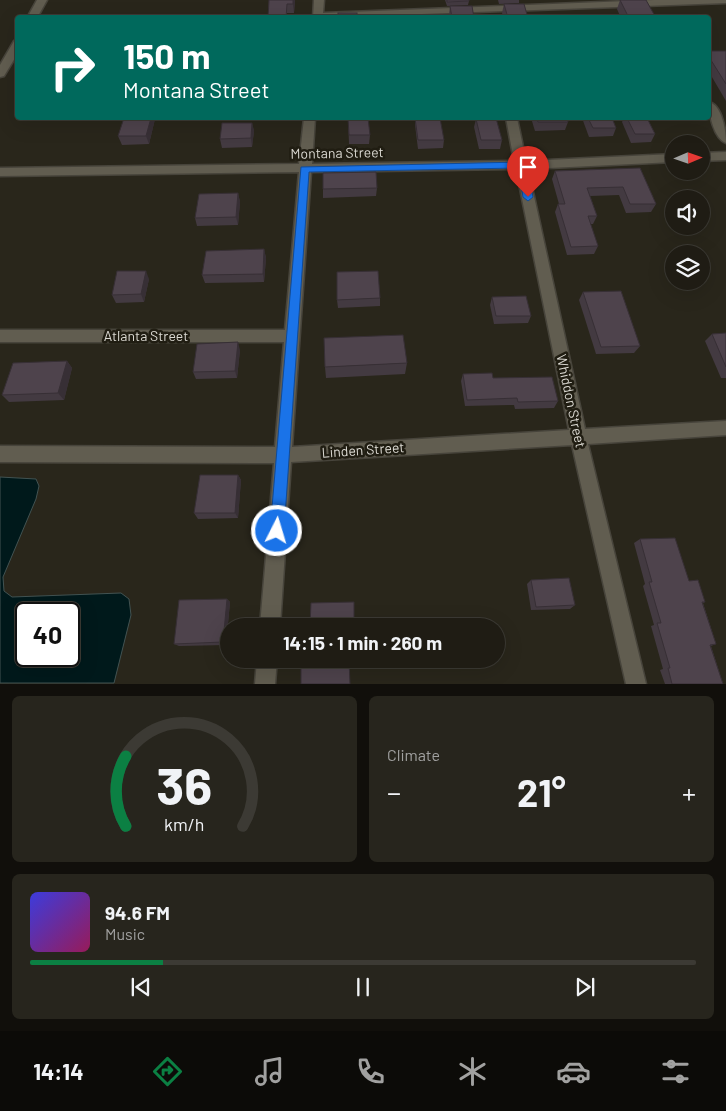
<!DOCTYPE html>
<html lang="en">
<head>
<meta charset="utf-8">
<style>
	:root { --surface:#1f1c14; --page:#27251d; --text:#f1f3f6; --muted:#a1a1a0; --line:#3c3a34; --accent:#0b8043 }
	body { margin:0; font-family:Barlow,sans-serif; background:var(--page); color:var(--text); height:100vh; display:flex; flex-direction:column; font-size:19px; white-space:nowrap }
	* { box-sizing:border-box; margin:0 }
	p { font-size:16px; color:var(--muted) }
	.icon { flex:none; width:28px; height:28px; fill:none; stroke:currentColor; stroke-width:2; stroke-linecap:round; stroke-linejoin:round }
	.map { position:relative; height:684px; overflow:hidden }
	.details { display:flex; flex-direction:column; gap:12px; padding:12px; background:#110f0b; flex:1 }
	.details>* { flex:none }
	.top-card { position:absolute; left:15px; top:15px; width:696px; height:105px; border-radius:5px; box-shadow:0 5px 20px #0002,0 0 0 1px var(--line); background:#00695c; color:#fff; overflow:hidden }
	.needle { width:32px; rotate:88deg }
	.buttons { position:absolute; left:665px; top:135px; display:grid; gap:10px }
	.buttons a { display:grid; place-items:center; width:45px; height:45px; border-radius:50%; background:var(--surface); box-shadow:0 5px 20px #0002,0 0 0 1px var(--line); font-size:25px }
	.speed { position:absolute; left:15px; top:602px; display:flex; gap:10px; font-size:25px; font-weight:700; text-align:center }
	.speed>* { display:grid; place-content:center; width:65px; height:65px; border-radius:50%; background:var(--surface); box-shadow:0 5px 20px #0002,0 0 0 1px var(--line); line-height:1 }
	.speed .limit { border:2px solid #111; border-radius:8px; background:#fff; color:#111 }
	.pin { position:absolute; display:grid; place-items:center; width:42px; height:42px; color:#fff; margin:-51px -21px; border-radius:50% 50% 50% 0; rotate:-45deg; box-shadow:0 0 5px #0007 }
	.pin .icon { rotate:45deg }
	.me { position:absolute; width:55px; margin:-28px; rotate:5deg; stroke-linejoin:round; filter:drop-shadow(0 0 4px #0008) }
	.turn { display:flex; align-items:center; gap:18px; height:105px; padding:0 25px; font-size:22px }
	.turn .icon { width:65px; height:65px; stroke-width:2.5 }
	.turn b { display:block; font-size:35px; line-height:42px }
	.big { font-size:38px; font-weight:700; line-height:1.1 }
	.details .card { flex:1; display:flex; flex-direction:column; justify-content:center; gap:8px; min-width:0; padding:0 18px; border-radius:8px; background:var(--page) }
	.details .dial { align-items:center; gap:0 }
	.dial svg { height:130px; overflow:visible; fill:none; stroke:var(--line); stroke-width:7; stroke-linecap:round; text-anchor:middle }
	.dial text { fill:var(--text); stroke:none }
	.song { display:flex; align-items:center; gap:15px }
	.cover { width:60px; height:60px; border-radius:8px; background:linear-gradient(135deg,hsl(240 70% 55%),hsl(330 70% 35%)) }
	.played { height:5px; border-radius:2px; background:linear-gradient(90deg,var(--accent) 20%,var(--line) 20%) }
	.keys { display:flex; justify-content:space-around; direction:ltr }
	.heat { display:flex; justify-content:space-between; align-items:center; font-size:28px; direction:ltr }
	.details .tiles { flex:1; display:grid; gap:12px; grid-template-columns:1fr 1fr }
	.card:last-child { grid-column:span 2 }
	.trip { position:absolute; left:220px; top:618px; width:285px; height:50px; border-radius:25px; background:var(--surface); box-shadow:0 5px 20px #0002,0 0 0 1px var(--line); font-weight:700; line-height:50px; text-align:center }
	.menu { display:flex; height:80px; justify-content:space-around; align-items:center; background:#0c0b08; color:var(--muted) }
	.menu .icon { width:35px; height:35px }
	.menu .selected { color:var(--accent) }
	.menu b { font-size:22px; color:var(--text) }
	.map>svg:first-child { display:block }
	.water { fill:#00191b; stroke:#425352; fill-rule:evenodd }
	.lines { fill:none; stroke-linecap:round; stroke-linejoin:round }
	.minor-casing { stroke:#47443b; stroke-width:3 }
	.minor { fill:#615d50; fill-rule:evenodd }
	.wall { fill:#433a41 }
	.shaded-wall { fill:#372f35 }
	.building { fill:#4e434c; stroke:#372f35 }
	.route { fill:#1a73e8; stroke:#114b97 }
	.labels { text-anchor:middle; stroke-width:5; stroke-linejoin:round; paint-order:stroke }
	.street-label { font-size:14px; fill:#dcdad3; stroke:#201d12 }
</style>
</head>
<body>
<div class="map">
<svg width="726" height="684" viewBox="0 0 726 684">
	<rect width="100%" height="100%" fill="#29261b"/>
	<path class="water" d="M0,477L36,479L39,486L36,499L3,577L4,591L12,597L121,593L129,599L131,615L114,683H0ZM26,614H69V656H26Z"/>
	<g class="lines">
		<g class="minor-casing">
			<g id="minor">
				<polygon points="37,0 47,0 37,18 27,18"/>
				<polygon points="314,0 324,0 323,13 654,0 726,0 726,3 313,18"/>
				<polygon points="18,40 18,53 4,76 0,77 0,65 14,41"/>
				<path d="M709,102C722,105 726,131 726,143C714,139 708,112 709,102Z"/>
				<path d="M304,118H315L312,164L514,161L506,118H517L526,161L674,154V162L528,169L585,429L726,421V435L588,444L646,684H626L572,445L291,462L280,626H260L274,463L0,462V446L275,447L284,342H0V330H285L299,172L0,176V168L299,164ZM516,169L569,430L292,447L311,172Z"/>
				<polygon points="726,152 726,160 701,161 701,153"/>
				<polygon points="257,659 277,659 275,684 255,684"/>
			</g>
		</g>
		<use href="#minor" class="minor"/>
	</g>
	<g class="wall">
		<polygon points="269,0 295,0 294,13 287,13 287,18 268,18"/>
		<polygon points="445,0 469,0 469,1 468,5 447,6"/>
		<polygon points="498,0 519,0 519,3 499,4"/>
		<polygon points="620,0 656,18 621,18 617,9"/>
		<polygon points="504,4 528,18 504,18 502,13"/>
		<polygon points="450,6 474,18 449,18 449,15"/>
		<polygon points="709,51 726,51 726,101 709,72"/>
		<polygon points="348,118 370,135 369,144 349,144"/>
		<polygon points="415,118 444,140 443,148 418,149 415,125"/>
		<polygon points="531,118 567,118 568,122 565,130 535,131"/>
		<polygon points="582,118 612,118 616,128 613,136 589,137"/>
		<polygon points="624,118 647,118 655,134 651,142 631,143 622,122"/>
		<polygon points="155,119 149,144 122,145 118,136"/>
		<polygon points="476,119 502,140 500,149 479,149 474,127"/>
		<polygon points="252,123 254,131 252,147 222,148 220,139"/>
		<polygon points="640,168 656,204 651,212 626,213 619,195 590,196 597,216 593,224 590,224 598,246 594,254 567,255 555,212 558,204 559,204 552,179 555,171"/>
		<polygon points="377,188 376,196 323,198 323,189"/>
		<polygon points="238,193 240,202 238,225 197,226 195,218"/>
		<polygon points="264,249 266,258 264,282 205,283 202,275"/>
		<polygon points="149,279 144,302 116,303 112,295"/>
		<polygon points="583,292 640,346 634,353 596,354 579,300"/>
		<polygon points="492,297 531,316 528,323 494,324 490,305"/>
		<polygon points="380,298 380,306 338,308 337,300"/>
		<polygon points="726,333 726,378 721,378 705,341 712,334"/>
		<polygon points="240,350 237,378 196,379 193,372"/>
		<polygon points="67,361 72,368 64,400 9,402 2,395"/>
		<polygon points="407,363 405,374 326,378 325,367"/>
		<polygon points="463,374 493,378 558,401 554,408 515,409 514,405 465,406 461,381"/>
		<polygon points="238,475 241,480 238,518 198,519 194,513"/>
		<polygon points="640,539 689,581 705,602 703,603 716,644 711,646 723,684 665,684 660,670 663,669 651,626 654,625 643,586 645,584 634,543"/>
		<polygon points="531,580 575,605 570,609 531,610 527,584"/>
		<polygon points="227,599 230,602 226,645 179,646 174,644"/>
	</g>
	<g class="shaded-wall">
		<polygon points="293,0 295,0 294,13 293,4"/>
		<polygon points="287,4 287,18 286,18"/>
		<polygon points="151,118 155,118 155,119 149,144 146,136"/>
		<polygon points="252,123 254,131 252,147 251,138"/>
		<polygon points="238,193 240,202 238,225 236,217"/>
		<polygon points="264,249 266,258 264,282 263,274"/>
		<polygon points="146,271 149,279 144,302 141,294"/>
		<polygon points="238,342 240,350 237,378 235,371"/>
		<polygon points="67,361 72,368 64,400 58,393"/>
		<polygon points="238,475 241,480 238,518 235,513"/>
		<polygon points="227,599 230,602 226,645 223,642"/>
	</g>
	<g class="building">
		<polygon points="269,0 293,0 293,4 287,4 286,18 268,18"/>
		<polygon points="447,0 469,0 469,1 447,2"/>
		<polygon points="620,0 646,0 656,18 629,18"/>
		<polygon points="504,4 524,4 528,18 508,18"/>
		<polygon points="450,6 472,6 474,18 452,18"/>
		<rect x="338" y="13" width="19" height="5"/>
		<polygon points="709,51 726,51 726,84 709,57"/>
		<polygon points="124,118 151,118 146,136 118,136"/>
		<polygon points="348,118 368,118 370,135 349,135"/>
		<polygon points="415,118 440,118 444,140 418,140"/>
		<polygon points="496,118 502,140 481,140 476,119"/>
		<polygon points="536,118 567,118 568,122 538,122"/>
		<polygon points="588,118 612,118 616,128 593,128"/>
		<polygon points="627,118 647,118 655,134 635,134"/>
		<polygon points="222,123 252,123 251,138 220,139"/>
		<polygon points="640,168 656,204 630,204 623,187 587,188 597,216 588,216 598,246 571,247 558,204 565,204 555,171"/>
		<polygon points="376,172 377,188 323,189 323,173"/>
		<polygon points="238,193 236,217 195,218 199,194"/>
		<polygon points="264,249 263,274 202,275 206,251"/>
		<polygon points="117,271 146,271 141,294 112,295"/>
		<polygon points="378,271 380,298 337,300 337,272"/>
		<polygon points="621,291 640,346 601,347 583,292"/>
		<polygon points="526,296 531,316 496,316 492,297"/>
		<polygon points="726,333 726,367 712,334"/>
		<polygon points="403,335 407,363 325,367 324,338"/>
		<polygon points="238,342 235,371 193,372 197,344"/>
		<polygon points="67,361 58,393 2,395 13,363"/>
		<polygon points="492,373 493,378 552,377 558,401 518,402 517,398 467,400 463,374"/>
		<polygon points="200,475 238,475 235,513 194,513"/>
		<polygon points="675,538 689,581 698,580 705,602 702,602 716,644 710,645 723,684 672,684 668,668 670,668 657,623 661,623 649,582 652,582 640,539"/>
		<polygon points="569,578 575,605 536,607 531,580"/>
		<polygon points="227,599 223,642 174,644 179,600"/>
		<polygon points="354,602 354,626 310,626 311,603"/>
		<polygon points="310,659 349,659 350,684 301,684 301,663 310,662"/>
	</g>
	<polygon class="route" points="522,162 526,165 533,197 528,201 523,197 518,168 309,172 284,531 282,536 277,538 273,536 270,531 301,167"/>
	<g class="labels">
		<g class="street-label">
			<text transform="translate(337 153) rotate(-1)" y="5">Montana Street</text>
			<text x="146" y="341">Atlanta Street</text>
			<text transform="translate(571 401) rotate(78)" y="5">Whiddon Street</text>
			<text transform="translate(363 450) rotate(-4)" y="5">Linden Street</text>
		</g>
	</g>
</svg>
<div class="buttons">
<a><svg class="needle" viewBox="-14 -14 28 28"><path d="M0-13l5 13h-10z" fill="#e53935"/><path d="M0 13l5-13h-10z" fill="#a1a1a0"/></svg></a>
<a><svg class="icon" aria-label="sound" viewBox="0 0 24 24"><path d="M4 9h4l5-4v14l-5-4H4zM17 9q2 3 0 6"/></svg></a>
<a><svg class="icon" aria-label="layers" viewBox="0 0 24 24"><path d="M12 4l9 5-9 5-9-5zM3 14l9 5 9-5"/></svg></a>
</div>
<div class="speed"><div class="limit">40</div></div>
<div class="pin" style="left:528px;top:197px;background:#d93025"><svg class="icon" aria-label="arrive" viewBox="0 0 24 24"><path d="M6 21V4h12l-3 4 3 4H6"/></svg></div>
<svg class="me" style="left:277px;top:531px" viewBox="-20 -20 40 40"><circle r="17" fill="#1a73e8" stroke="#fff" stroke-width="3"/><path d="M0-11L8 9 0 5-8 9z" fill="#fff"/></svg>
<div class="trip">14:15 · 1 min · 260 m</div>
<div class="top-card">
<div class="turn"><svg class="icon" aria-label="right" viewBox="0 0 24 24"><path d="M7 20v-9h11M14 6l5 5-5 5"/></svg><div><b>150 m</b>Montana Street</div></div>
</div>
</div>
<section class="details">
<div class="tiles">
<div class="card dial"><svg viewBox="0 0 100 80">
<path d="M14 69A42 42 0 1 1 86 69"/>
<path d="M14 69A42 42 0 0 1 14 26" stroke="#0b8043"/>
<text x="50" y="56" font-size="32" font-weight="700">36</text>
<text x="50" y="72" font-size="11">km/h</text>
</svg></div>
<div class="card"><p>Climate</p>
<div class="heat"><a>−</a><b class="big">21°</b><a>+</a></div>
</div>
<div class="card">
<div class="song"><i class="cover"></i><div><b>94.6 FM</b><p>Music</p></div></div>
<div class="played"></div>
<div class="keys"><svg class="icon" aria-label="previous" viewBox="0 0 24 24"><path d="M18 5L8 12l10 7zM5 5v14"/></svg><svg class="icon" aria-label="pause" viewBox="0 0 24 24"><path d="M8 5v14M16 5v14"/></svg><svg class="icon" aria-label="next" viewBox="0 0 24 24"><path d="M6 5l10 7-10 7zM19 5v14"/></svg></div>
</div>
</div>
</section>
<nav class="menu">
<b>14:14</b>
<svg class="icon selected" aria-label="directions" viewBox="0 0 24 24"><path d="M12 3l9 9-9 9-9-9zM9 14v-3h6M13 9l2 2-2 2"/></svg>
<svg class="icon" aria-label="music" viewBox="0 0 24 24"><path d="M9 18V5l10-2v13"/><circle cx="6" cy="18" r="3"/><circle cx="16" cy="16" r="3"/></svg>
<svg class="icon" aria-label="phone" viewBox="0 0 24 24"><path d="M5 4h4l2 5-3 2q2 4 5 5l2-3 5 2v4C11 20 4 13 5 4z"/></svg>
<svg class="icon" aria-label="climate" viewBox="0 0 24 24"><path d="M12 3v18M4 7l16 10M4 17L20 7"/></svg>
<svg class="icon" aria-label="car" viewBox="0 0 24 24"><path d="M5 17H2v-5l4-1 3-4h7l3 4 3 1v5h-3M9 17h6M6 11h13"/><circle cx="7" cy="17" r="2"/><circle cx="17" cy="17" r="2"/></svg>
<svg class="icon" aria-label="filters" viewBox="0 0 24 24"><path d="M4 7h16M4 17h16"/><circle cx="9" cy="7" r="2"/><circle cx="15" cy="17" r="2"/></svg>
</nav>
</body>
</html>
